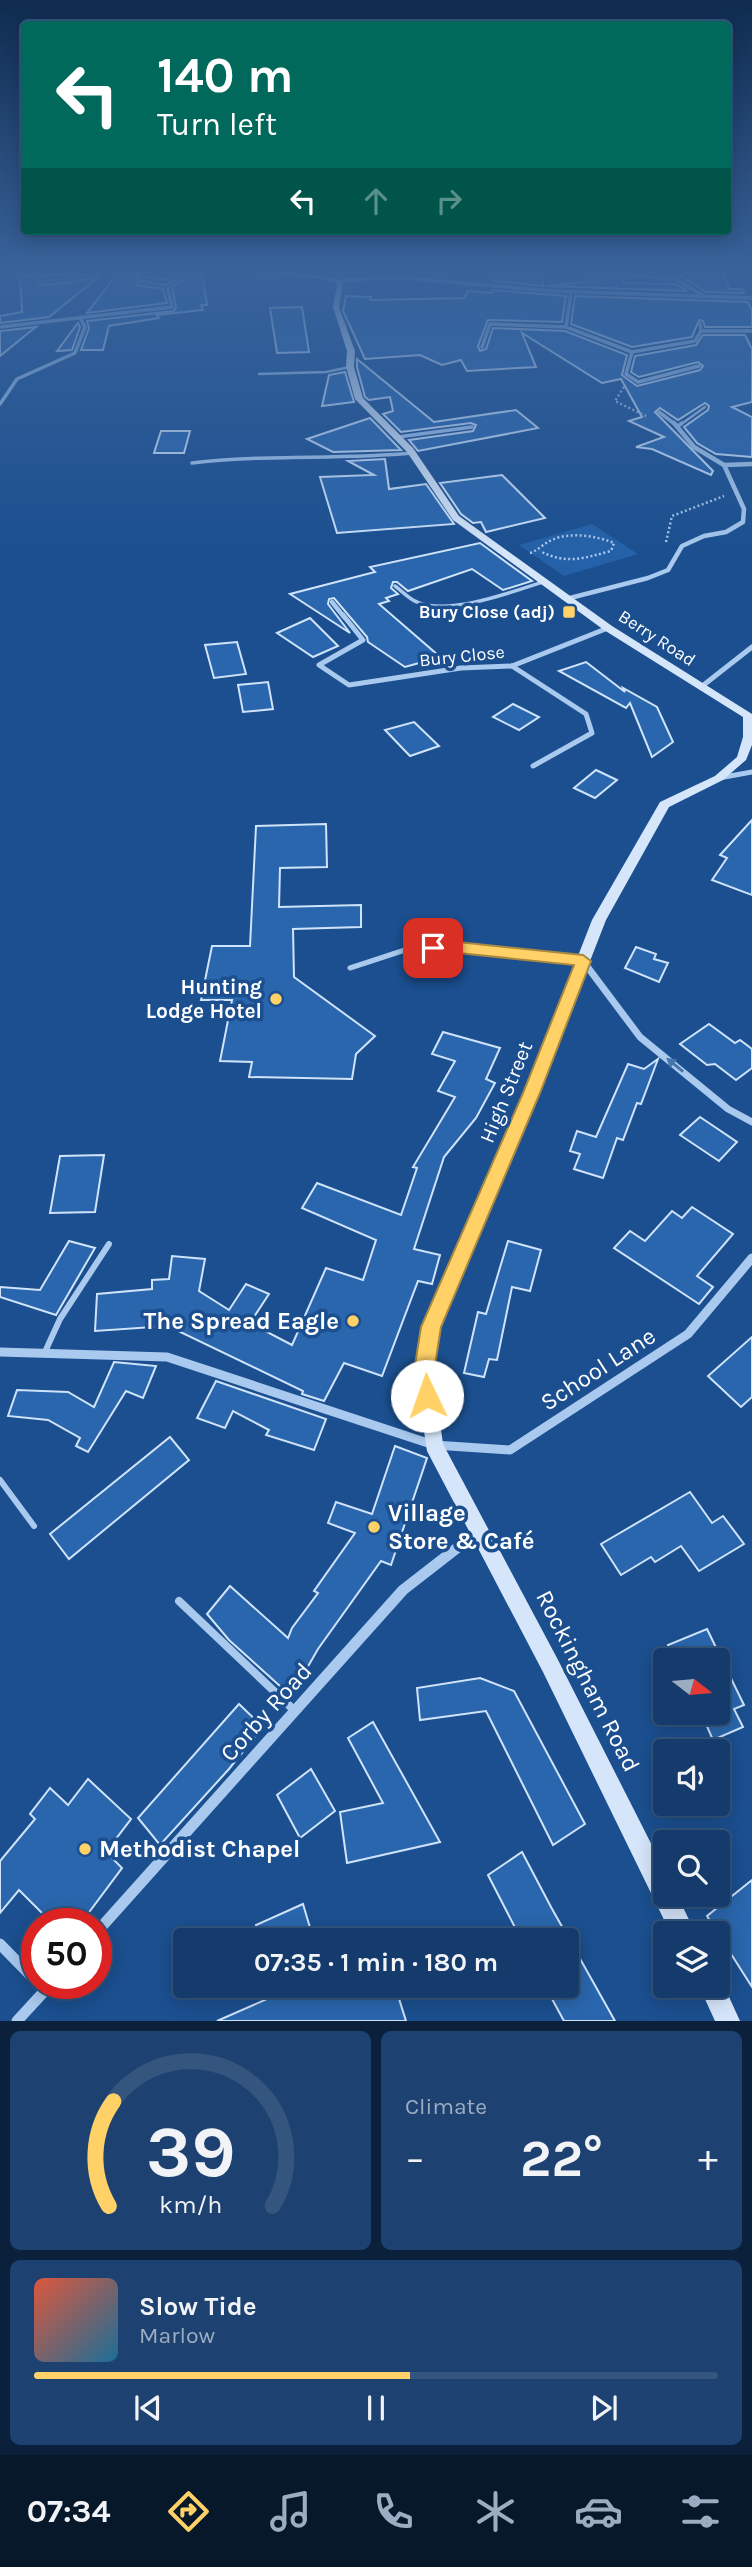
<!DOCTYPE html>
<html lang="en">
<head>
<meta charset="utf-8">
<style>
	:root { --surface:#143b6b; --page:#1d4271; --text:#f1f3f6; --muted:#9dadc1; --line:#33557e; --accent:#ffd166 }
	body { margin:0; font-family:Karla,sans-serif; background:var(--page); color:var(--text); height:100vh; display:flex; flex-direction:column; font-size:26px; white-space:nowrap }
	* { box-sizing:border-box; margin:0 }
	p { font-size:23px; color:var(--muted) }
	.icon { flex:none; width:38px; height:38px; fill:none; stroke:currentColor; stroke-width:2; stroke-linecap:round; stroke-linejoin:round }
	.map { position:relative; height:2021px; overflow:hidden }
	.panel { display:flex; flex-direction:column; gap:10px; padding:10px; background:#0b203b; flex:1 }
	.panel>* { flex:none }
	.guide { position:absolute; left:21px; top:21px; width:710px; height:214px; border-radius:7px; box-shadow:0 4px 18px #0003,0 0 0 2px var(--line); background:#00695c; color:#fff; overflow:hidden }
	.needle { width:46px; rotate:106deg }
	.buttons { position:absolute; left:653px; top:1648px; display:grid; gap:14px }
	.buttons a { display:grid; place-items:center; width:77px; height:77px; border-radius:7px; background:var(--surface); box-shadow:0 4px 18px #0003,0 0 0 2px var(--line); font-size:35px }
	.speed { position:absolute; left:21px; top:1908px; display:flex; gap:14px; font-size:35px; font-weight:700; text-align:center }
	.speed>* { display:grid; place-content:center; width:91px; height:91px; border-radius:50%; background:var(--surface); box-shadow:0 4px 18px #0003,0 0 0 2px var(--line); line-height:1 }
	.speed .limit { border:10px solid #d22; background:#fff; color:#111 }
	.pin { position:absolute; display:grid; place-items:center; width:60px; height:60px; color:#fff; margin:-30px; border-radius:14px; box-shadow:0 4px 10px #0006 }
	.me { position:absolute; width:77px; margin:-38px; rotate:357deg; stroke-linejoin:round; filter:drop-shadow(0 0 5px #0008) }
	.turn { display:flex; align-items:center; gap:24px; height:147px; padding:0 21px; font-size:32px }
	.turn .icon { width:91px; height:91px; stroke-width:2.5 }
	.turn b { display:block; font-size:49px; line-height:60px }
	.lanes { display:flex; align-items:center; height:66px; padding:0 21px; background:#0003; justify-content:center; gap:35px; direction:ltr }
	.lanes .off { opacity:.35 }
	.big { font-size:52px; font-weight:700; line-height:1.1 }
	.panel .card { flex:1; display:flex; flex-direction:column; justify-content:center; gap:10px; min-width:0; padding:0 24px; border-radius:10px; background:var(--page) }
	.panel .dial { align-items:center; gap:0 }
	.dial svg { height:182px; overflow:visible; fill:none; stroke:var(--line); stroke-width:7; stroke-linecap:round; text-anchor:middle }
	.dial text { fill:var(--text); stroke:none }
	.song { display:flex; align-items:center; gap:21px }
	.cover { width:84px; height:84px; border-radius:10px; background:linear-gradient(135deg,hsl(10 70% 55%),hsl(200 70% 35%)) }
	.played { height:7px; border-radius:4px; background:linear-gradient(90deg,var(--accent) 55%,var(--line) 55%) }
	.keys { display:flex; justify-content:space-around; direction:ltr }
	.heat { display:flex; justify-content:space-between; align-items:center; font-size:38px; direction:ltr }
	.panel .tiles { flex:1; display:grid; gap:10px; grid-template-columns:1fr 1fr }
	.card:last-child { grid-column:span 2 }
	.trip { position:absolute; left:173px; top:1928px; width:406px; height:70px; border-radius:7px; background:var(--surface); box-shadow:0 4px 18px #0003,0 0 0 2px var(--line); font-weight:700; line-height:70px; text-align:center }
	.menu { display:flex; height:112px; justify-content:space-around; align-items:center; background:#08182b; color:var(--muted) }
	.menu .icon { width:49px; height:49px }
	.menu .active { color:var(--accent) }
	.menu b { font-size:32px; color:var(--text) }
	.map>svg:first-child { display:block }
	.green { fill:#2461a8 }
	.building { fill:#2a66ad; stroke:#cfe3fa; stroke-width:2 }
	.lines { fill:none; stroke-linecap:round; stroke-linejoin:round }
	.path { stroke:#a9c9ee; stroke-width:2.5; stroke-dasharray:2 2.5; stroke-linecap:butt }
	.lane-far4 { stroke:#a9c9ee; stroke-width:2.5 }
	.lane-far3 { stroke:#a9c9ee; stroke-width:3.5 }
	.lane-far2 { stroke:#a9c9ee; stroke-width:5 }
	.lane-far1 { stroke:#a9c9ee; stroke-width:6 }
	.lane { stroke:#a9c9ee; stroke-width:8 }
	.street-far5 { stroke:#a9c9ee; stroke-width:3.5 }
	.street-far4 { stroke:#a9c9ee; stroke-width:4.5 }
	.street-far3 { stroke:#a9c9ee; stroke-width:5 }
	.street-far2 { stroke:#a9c9ee; stroke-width:7 }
	.street-far1 { stroke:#a9c9ee; stroke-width:9 }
	.street { stroke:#a9c9ee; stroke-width:11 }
	.secondary { fill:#d6e6fa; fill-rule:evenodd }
	.oneway { fill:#4674ac }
	.route { fill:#ffd166; stroke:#a68842; stroke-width:2 }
	.poi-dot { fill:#ffd166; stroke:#1b4f8f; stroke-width:2.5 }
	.labels { text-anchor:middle; stroke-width:7; stroke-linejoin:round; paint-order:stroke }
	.far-poi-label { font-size:18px; font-weight:bold; fill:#fff; stroke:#1b4f8f; text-anchor:end }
	.far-street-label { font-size:18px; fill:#fff; stroke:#1b4f8f }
	.poi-label { font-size:21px; font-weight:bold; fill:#fff; stroke:#1b4f8f; text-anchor:end }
	.street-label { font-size:21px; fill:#fff; stroke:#1b4f8f }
	.near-poi-label { font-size:24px; font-weight:bold; fill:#fff; stroke:#1b4f8f; text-anchor:start }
	.near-street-label { font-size:24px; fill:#fff; stroke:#1b4f8f }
</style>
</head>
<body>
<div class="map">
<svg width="752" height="2021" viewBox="0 0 752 2021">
	<rect width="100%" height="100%" fill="#1b4f8f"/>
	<polygon class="green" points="592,524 638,554 564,576 519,545"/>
	<g class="building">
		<polygon points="119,271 137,271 137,285 163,289 167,303 87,313"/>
		<polygon points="145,271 156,271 179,273 166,280 144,277"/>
		<polygon points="489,271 540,271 544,286 491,281"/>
		<polygon points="673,271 723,274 729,289 742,289 744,293 706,292"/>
		<polygon points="79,273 41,277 37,282 41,285 73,282 100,276 49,317 0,323 0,316 22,312 20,277"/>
		<polygon points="193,274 202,274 207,305 201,305 203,310 157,315 159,318 109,326 103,350 81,350 89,328 87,321 174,311 176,307 172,287"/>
		<polygon points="591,274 620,274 624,283 676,284 688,291 547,286 594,281"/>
		<polygon points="492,290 566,296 562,322 488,320 478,346 480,351 486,349 493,328 565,331 627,355 622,375 637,386 700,370 703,366 698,362 639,377 631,372 635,356 696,345 703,335 745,335 752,349 752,402 732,407 752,417 752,457 716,454 697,443 684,427 708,410 709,406 705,403 678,420 660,408 655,412 713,471 711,475 652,449 636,447 664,437 629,421 642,417 621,379 602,383 522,333 536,367 467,371 461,360 442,365 420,355 365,359 343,311 346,296 371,297 370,300 464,298 468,291 492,293"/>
		<polygon points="575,296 748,302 752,311 752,327 705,327 703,321 699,320 692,337 632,347 571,324"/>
		<polygon points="302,307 309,352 277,353 270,308"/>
		<polygon points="78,323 80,327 72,350 57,351"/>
		<polygon points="36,327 32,330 0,356 0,331"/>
		<polygon points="357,359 434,422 516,410 538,428 418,451 409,440 473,431 476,425 471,423 401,432 383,414 393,411 390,397 369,400 365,397 357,367"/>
		<polygon points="345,372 354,402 322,406 329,375"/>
		<polygon points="370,418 401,450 333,452 307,439"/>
		<polygon points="161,431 190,431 184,453 154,453"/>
		<polygon points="385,459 389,489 426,484 454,524 337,533 320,477 374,475 348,461"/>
		<polygon points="502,475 545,518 486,532 481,522 473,523 461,514 440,483"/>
		<polygon points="480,543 532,581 503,590 472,569 408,591 397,582 393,582 391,588 398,594 386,598 389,601 379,604 439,656 419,663 405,667 368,642 367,637 334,598 329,599 328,604 350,633 290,594 375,572 370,567"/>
		<polygon points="310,618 338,646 313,657 277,633"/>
		<polygon points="237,642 246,674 214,678 205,645"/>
		<polygon points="586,662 625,692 623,688 657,707 673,742 652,757 630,703 626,708 559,671"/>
		<polygon points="268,682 273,709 243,712 238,685"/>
		<polygon points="513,704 539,717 519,730 493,717"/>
		<polygon points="414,722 439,746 410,756 385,730"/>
		<polygon points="596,770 617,780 595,798 574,788"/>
		<polygon points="752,820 752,895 712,880 727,858 720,855"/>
		<polygon points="326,824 327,867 280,868 279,907 361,905 361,927 293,929 294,977 375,1036 356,1054 352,1079 249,1077 252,1062 220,1061 232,1000 201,1000 212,946 250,946 256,826"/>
		<polygon points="636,947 656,954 654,959 668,963 659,982 625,968"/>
		<polygon points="709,1024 735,1043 740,1040 752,1049 752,1068 736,1080 715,1064 707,1065 680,1044"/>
		<polygon points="443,1032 500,1048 486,1079 495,1083 476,1118 444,1157 414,1249 440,1255 432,1284 418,1281 382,1376 344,1363 324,1401 302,1394 303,1391 168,1326 95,1331 97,1294 152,1289 152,1280 169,1279 172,1256 205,1259 199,1291 229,1310 246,1284 269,1294 250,1323 292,1345 326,1268 363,1280 376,1240 302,1208 317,1183 401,1215 417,1168 413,1167 455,1097 438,1091 455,1061 432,1054"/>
		<polygon points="658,1059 641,1104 637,1103 623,1140 617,1138 603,1178 574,1169 580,1154 570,1151 577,1131 596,1137 628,1064 644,1069"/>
		<polygon points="700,1117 737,1142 719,1161 680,1135"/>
		<polygon points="104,1155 95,1212 50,1213 60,1156"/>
		<polygon points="692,1207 733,1234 697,1276 713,1287 699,1304 614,1248 630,1231 645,1241 672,1211 682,1218"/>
		<polygon points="69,1241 95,1248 56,1315 0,1297 0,1287 40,1290"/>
		<polygon points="508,1241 541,1250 530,1291 512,1287 497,1360 489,1359 484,1377 464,1373 478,1312 486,1314"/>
		<polygon points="752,1337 752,1397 741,1407 708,1376"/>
		<polygon points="114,1362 156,1366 143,1398 126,1391 88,1452 76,1446 80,1438 48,1420 8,1416 17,1390 68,1392 94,1407"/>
		<polygon points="216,1381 326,1419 314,1450 266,1435 269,1430 233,1411 225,1428 197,1418"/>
		<polygon points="170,1437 189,1460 69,1559 50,1534"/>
		<polygon points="395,1446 427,1458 391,1565 381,1561 318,1649 291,1696 229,1640 207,1614 230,1586 288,1638 292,1628 318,1593 314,1591 355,1533 328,1523 336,1502 372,1514"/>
		<polygon points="690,1492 712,1523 723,1516 744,1544 699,1571 681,1546 655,1562 651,1557 621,1575 601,1544"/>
		<polygon points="707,1629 744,1705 734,1709 743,1727 713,1740 701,1713 718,1713 718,1661 676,1661 668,1645"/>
		<polygon points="480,1678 514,1691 585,1824 553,1845 486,1711 420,1720 417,1688"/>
		<polygon points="239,1704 263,1727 229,1769 160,1845 138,1818"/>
		<polygon points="373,1722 440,1842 347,1863 340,1812 383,1803 348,1738"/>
		<polygon points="311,1769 335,1811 300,1838 277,1795"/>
		<polygon points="88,1779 131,1819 106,1852 122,1868 81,1923 52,1923 19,1890 0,1913 0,1861 35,1819 30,1814 50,1788 68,1805"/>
		<polygon points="522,1852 551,1907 615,2021 564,2021 545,1986 567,1986 567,1941 522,1941 488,1875"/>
		<polygon points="752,1880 752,1987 707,1916"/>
		<polygon points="303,1904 314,1941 260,1941 256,1925"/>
		<polygon points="271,1986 395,1986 406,2021 217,2021 274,1996"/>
	</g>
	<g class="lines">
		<g class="path">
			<polyline points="624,387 615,401 646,416"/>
			<polyline points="666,542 672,516 724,496"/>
			<path d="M530,553C539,550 545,542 554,539C571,532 597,536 614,543L611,551C584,558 566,565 540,551"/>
		</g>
		<g class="lane-far4">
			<polyline points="41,281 73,278 103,271"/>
			<polyline points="259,374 326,372 350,367"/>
			<polyline points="680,425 705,407"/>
		</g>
		<g class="lane-far3">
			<polyline points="678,426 682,423"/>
			<polyline points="398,437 472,427"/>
			<path d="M192,463C265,454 339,460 413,453"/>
			<path d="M395,586C402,591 409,599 417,602C450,616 514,591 546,581"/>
		</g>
		<polyline class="lane-far2" points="350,968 408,949 458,947 583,961"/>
		<g class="lane-far1">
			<polyline points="44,1354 60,1319 109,1244"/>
			<polyline points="0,1480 34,1526"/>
		</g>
		<polyline class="lane" points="179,1601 295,1711"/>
		<g class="street-far5">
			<polyline points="141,271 139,281 167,285"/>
			<polyline points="626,275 675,279"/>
			<polyline points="672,277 704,296"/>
			<polyline points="337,281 392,277 552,291 752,298"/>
			<polyline points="571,293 566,327 632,352 626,374 638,382 699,366"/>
			<polyline points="0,327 172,307 167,285 190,271"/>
			<polyline points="701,331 752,331"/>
			<polyline points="482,347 490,324 566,327"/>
			<polyline points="632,352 695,341 701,331 700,324"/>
			<polyline points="0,404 17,379 75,353 85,327 80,317"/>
			<polyline points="659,412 676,425"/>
		</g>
		<g class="street-far4">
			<polyline points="724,465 752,464"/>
			<polyline points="570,598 648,578 668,570 682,546 704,536 726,532 743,522 744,509 724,465 694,447 674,423"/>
			<polyline points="332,602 344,617"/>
		</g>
		<g class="street-far3">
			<polyline points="343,615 363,640 319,665 349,685 461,668 512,666 608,628"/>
			<polyline points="512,666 586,714 592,733 533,766"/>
			<polyline points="701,687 752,647"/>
			<polyline points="719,778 752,772"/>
		</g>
		<polyline class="street-far2" points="583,961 640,1037 728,1109 752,1122"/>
		<g class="street-far1">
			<polyline points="0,1352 167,1357 434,1445 510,1450 688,1334 752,1258"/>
			<polyline points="463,1543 478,1532"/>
		</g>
		<g class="street">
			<polyline points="96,1933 403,1590 466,1541"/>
			<polyline points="0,1944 37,1982"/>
			<polyline points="17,2021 52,1983"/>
		</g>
		<g class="secondary">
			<polygon points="231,271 313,274 339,280 343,285 339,307 355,351 354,367 363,398 413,448 459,516 612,626 752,714 752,745 746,760 723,780 669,807 606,920 539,1092 440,1327 433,1371 443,1444 557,1658 665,1871 665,1895 677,1895 696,1934 671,1934 543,1672 427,1451 415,1371 422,1327 525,1092 592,920 660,802 715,776 737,757 743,737 743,717 604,630 453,520 407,452 355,399 346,367 347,351 333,307 337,285 335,282 313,278"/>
			<polygon points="718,1977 720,1977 740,2021 715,2021 699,1986 718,1986"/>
		</g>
	</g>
	<defs><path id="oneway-solid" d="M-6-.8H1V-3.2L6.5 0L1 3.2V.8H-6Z" transform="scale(1.75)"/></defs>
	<use class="oneway" href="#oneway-solid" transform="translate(675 1065) rotate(-141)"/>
	<linearGradient id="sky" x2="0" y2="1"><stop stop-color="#0f2b4f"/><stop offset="0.49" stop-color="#39639b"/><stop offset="1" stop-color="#39639b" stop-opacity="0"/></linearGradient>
	<rect width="752" height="554" fill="url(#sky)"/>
	<polygon class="route" points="458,942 583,955 591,961 540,1093 441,1327 434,1371 437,1396 434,1403 427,1405 420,1403 414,1371 421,1327 523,1093 574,965 458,953 433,953 425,948 433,943"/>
	<g class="poi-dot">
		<rect x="562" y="605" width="14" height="14" rx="3.5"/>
		<circle cx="276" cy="999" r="7"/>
		<circle cx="353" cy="1321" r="7"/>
		<circle cx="374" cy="1527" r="7"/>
		<circle cx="85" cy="1849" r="7"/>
	</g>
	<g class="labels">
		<g class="far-poi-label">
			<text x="555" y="618">Bury Close (adj)</text>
		</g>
		<g class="far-street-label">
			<text transform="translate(657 638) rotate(33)" y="6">Berry Road</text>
			<text transform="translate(462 656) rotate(-6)" y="6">Bury Close</text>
		</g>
		<g class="poi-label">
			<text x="262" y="994">Hunting<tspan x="262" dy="24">Lodge Hotel</tspan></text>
		</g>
		<g class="street-label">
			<text transform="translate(506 1092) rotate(-68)" y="7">High Street</text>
		</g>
		<g class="near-poi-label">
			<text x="339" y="1329" text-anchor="end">The Spread Eagle</text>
			<text x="388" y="1521">Village<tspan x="388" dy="28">Store &amp; Café</tspan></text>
			<text x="99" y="1857">Methodist Chapel</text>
		</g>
		<g class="near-street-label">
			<text transform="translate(598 1369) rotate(-33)" y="8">School Lane</text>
			<text transform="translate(588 1681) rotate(63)" y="8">Rockingham Road</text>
			<text transform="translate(266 1712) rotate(-48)" y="8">Corby Road</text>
		</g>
	</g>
</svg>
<div class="buttons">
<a><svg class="needle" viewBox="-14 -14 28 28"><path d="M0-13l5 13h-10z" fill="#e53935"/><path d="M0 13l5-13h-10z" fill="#9dadc1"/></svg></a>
<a><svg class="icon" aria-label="sound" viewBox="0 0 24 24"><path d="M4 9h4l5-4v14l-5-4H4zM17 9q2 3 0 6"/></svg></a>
<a><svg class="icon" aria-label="search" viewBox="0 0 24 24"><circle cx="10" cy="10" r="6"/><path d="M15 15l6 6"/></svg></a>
<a><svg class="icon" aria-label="layers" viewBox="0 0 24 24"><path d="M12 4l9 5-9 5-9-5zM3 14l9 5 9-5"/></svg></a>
</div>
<div class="speed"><div class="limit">50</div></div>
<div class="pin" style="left:433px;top:948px;background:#d93025"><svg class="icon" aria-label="arrive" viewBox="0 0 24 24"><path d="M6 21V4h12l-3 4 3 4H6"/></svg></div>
<svg class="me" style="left:427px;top:1396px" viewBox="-20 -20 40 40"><circle r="19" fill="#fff"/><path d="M0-13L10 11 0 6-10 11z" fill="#ffd166"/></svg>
<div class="trip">07:35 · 1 min · 180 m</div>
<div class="guide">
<div class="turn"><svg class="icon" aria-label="left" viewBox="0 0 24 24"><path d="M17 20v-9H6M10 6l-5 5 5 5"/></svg><div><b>140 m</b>Turn left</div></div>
<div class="lanes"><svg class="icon" aria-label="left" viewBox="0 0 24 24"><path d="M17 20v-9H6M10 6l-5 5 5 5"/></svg><svg class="icon off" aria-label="ahead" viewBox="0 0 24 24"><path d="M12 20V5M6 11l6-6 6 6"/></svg><svg class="icon off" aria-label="right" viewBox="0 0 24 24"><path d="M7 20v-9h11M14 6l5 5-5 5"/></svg></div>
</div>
</div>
<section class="panel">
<div class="tiles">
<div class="card dial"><svg viewBox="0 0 100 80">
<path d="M14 69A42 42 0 1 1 86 69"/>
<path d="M14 69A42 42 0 0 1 16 23" stroke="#ffd166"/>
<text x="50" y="56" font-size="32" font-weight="700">39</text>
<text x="50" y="72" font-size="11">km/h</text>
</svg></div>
<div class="card"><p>Climate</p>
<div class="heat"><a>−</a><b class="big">22°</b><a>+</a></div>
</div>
<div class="card">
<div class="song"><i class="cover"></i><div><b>Slow Tide</b><p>Marlow</p></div></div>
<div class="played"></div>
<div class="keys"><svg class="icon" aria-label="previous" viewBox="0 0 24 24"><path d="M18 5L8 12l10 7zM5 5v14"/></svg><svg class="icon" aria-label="pause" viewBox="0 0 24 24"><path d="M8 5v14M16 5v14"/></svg><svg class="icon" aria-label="next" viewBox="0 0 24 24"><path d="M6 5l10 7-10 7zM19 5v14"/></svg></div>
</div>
</div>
</section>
<nav class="menu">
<b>07:34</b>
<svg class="icon active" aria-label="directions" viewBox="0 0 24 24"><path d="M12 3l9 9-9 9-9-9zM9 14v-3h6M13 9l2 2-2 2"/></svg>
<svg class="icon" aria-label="music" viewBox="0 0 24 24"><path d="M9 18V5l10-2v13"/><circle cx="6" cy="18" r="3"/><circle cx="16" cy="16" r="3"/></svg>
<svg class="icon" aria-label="phone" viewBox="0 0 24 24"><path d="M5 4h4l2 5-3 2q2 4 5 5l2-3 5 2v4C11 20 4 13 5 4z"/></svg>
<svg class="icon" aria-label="climate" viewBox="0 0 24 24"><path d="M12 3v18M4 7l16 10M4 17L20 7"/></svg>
<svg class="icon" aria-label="car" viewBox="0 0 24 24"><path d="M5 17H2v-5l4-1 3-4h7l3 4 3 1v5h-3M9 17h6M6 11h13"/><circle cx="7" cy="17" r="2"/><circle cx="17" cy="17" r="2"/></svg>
<svg class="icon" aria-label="filters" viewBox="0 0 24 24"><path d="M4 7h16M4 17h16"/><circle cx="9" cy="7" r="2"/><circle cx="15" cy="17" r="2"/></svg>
</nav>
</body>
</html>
